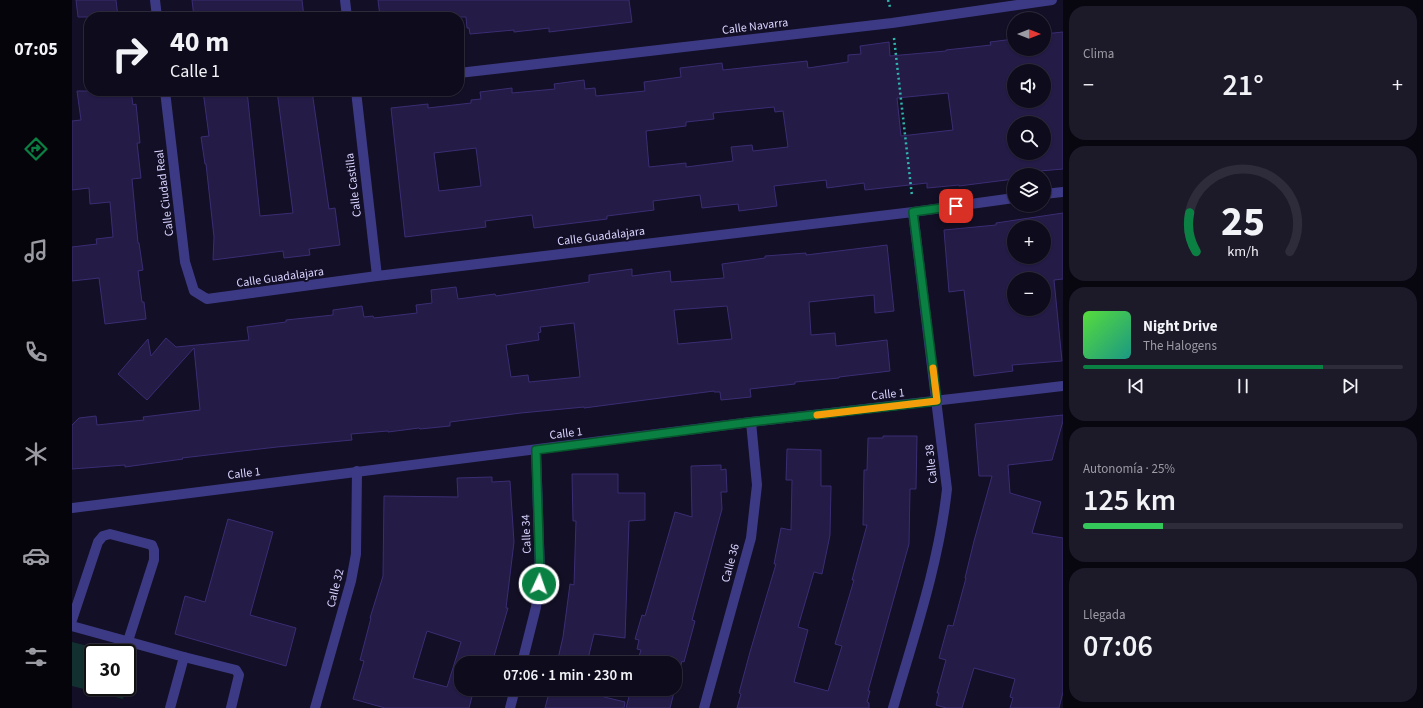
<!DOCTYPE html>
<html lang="es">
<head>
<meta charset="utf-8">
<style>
	:root { --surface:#0e0b1c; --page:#1c1929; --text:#f1f3f6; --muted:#9b9ba3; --line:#2e2b3b; --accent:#0b8043 }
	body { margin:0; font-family:"Source Sans 3",sans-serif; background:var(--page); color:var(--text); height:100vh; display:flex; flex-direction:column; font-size:15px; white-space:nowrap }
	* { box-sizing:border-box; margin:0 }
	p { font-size:13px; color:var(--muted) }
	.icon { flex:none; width:22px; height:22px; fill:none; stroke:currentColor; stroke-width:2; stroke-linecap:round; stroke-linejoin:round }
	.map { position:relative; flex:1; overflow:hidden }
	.sheet { display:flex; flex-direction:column; gap:6px; padding:6px; background:#08060f; width:360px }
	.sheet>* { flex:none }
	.guide { position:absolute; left:12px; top:12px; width:380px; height:84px; border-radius:16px; box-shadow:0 1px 3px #0004,0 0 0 1px var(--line); background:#0e0b1c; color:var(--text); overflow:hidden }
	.needle { width:26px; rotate:90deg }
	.buttons { position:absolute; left:935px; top:12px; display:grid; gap:8px }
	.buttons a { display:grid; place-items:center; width:44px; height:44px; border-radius:50%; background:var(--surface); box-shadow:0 1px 3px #0004,0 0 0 1px var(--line); font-size:20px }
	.speed { position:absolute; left:12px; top:644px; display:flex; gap:8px; font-size:20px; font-weight:700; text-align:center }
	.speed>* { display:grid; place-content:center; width:52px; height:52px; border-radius:50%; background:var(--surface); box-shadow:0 1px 3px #0004,0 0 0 1px var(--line); line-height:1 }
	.speed .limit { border:2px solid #111; border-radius:6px; background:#fff; color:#111 }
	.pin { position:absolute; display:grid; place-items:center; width:34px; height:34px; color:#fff; margin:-17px; border-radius:8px; box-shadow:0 2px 6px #0006 }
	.me { position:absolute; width:44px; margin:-22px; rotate:3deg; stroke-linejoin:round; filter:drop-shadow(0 0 3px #0008) }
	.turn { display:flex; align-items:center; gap:14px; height:84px; padding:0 20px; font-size:18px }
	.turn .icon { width:52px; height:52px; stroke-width:2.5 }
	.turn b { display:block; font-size:28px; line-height:34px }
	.big { font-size:30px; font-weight:600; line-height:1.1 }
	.sheet .card { flex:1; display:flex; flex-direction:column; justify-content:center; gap:6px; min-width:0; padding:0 14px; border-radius:16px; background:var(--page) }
	.sheet .dial { align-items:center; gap:0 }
	.dial svg { height:104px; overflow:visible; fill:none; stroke:var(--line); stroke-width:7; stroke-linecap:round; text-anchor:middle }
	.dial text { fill:var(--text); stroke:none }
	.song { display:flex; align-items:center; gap:12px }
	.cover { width:48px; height:48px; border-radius:6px; background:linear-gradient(135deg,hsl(110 70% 55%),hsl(170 70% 35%)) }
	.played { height:4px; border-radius:2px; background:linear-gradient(90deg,var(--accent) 75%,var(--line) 75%) }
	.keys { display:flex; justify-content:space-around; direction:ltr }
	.heat { display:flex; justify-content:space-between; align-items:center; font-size:22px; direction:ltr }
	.charge { height:6px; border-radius:3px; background:linear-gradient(90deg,#34c759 25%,var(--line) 0) }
	.trip { position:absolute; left:382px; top:656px; width:228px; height:40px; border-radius:16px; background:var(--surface); box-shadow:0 1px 3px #0004,0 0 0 1px var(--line); font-weight:600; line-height:40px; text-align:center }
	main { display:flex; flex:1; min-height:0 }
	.tab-bar { display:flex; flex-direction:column; width:72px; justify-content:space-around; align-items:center; background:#06040b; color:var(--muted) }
	.tab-bar .icon { width:28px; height:28px }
	.tab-bar .selected { color:var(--accent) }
	.tab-bar b { font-size:18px; color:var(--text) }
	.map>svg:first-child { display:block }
	.green { fill:#12302f }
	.building { fill:#241b47; stroke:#3b2d73; fill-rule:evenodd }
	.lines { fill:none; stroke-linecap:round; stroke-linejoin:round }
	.path { stroke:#2fb8b0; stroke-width:2.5; stroke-dasharray:2 3; stroke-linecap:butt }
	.minor { stroke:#3d3a85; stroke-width:10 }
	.route-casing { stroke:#07532c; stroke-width:10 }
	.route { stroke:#0b8043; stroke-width:7 }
	.slow { stroke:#f59e0b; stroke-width:7 }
	.labels { text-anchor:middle; stroke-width:4; stroke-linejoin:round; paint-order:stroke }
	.street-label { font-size:12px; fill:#d9d4ff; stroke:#130f26 }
</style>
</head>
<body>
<main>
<nav class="tab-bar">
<b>07:05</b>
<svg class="icon selected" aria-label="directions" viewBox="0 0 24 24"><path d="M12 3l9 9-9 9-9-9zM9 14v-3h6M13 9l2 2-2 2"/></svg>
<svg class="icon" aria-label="music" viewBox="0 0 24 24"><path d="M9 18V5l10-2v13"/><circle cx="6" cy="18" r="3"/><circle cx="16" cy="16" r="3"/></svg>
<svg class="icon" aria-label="phone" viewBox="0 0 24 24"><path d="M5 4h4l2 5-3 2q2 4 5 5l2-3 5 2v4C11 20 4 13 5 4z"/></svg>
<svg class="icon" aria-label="climate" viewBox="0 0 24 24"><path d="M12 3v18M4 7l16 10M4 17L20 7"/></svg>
<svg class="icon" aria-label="car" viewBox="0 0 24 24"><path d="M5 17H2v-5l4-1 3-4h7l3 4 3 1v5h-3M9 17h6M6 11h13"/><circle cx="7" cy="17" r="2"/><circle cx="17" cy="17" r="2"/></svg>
<svg class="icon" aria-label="filters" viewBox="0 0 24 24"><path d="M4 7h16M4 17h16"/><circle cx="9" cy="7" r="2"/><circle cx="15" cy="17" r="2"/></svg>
</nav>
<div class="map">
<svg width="991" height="708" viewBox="0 0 991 708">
	<rect width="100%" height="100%" fill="#130f26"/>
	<g class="green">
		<polygon points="0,642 44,653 21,653 21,687 54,687 51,699 0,686"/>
		<polygon points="55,656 62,657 55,684"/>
	</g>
	<g class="building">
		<polygon points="4,0 44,0 46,17 6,17"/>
		<polygon points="120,0 230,0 232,17 122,17"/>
		<polygon points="306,0 557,0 560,22 477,32 477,28 442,32 442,30 398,34 397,28 395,28 394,17 308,17"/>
		<path d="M991,32V169L968,171V175H942V179L887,186V185L855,188V183L793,190L792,183L755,188L754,180L702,186L705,206L667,211L666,204L630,208L628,195L581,201L582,210L535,216V219L462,228L460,215L413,221L414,227L333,237L319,108L356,104V108L399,103V100L409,99L408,92L440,88V93L483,89L482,84L512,80L513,89L523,88L524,96L573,91L572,82L609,77L608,68L650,63L651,70L735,61L736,68L776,62V55L789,54L788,46L817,42L818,56L874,51V50L919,45L918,42L942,39V49H972V34ZM942,71H972V101H942ZM876,93L881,130L829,136L825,98ZM702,107L703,112L711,111L716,147L681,151L680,145L659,147L661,161L614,167V163L577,167L574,131L614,126V122L642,119L641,113ZM942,123H972V153H942ZM404,148L409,186L367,191L362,153Z"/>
		<polygon points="5,91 59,91 61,105 64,104 68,143 65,143 69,178 60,179 66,243 67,243 71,270 66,271 70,302 72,302 74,319 33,324 27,278 0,281 0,247 25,244 24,239 41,237 38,202 18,204 17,188 0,190 0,121 9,120"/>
		<polygon points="131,91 175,91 188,216 221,213 205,91 240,91 257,209 263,208 268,245 237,249 238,255 212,258 211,251 141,260 142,237 134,164 133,164 129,137 137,136"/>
		<path d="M991,213V279L982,280L990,361L940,365L941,371L902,376L892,290L877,292L872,230L924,225V223ZM942,227H972V257H942ZM942,279H972V309H942Z"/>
		<path d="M815,245L822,311L803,313L802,295L737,302L739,335L763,333L764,346L815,340L818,371L767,377V378L723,382V384L678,389L679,397L649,400L648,392H642V391L512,408V407L449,413L378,422V426L348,429L347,428L316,432V431L279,434L280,440L205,447L110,458L111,459L53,467V465L0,469V425L7,418L24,416L25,425L72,420L71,417L128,410L122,348L75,400L46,374L76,339L79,356L94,338L104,347L177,340L175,327L214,322V320L261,315V310L290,306L292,317L301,316L302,318L345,313L344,305L360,303L359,290L384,287L386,299L423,294L424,296L517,282V275L560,269V276L598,271L599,282L652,278L650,264L693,258V256L734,253V255ZM655,306L660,339L606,344L602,310ZM502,323L508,377L457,382L456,375L439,377L434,345L467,340L466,333L469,332L468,327Z"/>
		<polygon points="991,415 991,421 980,460 936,465 938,493 969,502 960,533 991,538 991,692 987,708 938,708 941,698 938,697 943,679 902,668 890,708 874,708 864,705 867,693 865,693 874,660 867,658 876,625 881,626 894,578 893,578 902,541 920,476 907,476 903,424"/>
		<polygon points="811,436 845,436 844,489 838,489 837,544 796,691 798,691 795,702 797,703 797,708 665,708 669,694 667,693 678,652 704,564 702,564 709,528 719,530 720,480 714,480 715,449 749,450 749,486 759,486 758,535 750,574 742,572 726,627 736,630 722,682 756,691 770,646 763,644 782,580 780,580 795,525 791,525 792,470 795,470 796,438 811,438"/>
		<polygon points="649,465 649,470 654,469 655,492 649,492 650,509 620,620 623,621 612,662 610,661 598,708 554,708 559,689 603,689 603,663 565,663 569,650 565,649 567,640 563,639 570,615 573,616 603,512 620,517 619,466"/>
		<polygon points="500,474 546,474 546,493 573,493 573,520 557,521 553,638 522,634 515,663 485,663 491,637 498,584 502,585 504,521 501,521"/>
		<path d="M420,477V482L438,481L442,542L434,608H436L420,663H389V689H402L397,708H313L281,699L292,661L288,660L299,618H298L311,576L312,496L386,497L385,478ZM355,631L389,642L375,687L341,678Z"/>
		<polygon points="156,519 201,532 178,615 224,628 214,666 103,634 113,596 133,602"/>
		<polygon points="478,689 521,689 520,694 553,702 552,708 473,708"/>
	</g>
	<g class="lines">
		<g class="path">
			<polyline points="816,0 818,7"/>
			<polyline points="822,38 840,196"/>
		</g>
		<g class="minor">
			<polyline points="83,0 85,17"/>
			<polyline points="273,0 275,17"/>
			<polyline points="387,73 820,23 980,0"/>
			<polyline points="93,91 113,262 122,291 135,299 305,276 841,212 942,198"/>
			<polyline points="284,91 305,276"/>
			<polyline points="972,194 991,192"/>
			<polyline points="0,508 679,422 991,386"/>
			<polyline points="0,620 26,542 31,536 38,534 80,545 82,550 82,560 56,641"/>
			<polyline points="0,626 112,657 164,670 167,675 159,708"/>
			<polyline points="450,663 464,607 468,573 464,450"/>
			<polyline points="98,708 112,657"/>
			<polyline points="243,708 279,581 284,554 285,471"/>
			<polyline points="438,708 443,689"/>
			<polyline points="632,708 679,538 685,485 679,422"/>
			<path d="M821,708C842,636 867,563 875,489L841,212"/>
		</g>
	</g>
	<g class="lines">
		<g class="route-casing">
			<polyline id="route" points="467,584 468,573 464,450 679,422 865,401 841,212 884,206"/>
		</g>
		<use href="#route" class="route"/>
		<polyline class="slow" points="745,415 865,401 861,368"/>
	</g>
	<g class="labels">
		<g class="street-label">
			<text transform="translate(683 26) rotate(-7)" y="4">Calle Navarra</text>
			<text transform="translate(281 185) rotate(-97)" y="4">Calle Castilla</text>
			<text transform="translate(92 193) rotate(-97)" y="4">Calle Ciudad Real</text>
			<text transform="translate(529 236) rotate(-7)" y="4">Calle Guadalajara</text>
			<text transform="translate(208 277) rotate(-8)" y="4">Calle Guadalajara</text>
			<text transform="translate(816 394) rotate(-6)" y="4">Calle 1</text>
			<text transform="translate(494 433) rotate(-7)" y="4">Calle 1</text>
			<text transform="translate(859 464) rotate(-96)" y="4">Calle 38</text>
			<text transform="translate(172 473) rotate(-7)" y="4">Calle 1</text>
			<text transform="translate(454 534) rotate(-92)" y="4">Calle 34</text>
			<text transform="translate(658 563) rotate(-75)" y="4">Calle 36</text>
			<text transform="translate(263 588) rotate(-76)" y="4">Calle 32</text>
		</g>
	</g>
</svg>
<div class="buttons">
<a><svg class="needle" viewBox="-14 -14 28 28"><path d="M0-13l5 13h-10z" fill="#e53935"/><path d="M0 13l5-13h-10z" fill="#9b9ba3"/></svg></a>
<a><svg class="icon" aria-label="sound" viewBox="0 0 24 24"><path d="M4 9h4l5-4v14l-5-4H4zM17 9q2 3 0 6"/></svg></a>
<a><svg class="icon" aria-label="search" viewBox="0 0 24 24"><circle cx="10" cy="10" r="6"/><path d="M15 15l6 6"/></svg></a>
<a><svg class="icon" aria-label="layers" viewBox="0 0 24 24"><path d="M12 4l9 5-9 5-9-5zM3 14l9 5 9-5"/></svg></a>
<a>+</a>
<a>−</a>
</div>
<div class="speed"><div class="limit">30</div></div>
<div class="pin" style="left:884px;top:206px;background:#d93025"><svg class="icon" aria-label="arrive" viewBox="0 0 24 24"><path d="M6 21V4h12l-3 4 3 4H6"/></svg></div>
<svg class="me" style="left:467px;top:584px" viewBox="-20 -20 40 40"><circle r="17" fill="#0b8043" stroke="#fff" stroke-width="3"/><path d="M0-11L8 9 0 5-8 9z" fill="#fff"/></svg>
<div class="trip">07:06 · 1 min · 230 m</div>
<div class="guide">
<div class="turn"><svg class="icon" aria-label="right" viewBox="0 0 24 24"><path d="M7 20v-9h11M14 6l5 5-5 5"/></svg><div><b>40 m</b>Calle 1</div></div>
</div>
</div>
<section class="sheet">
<div class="card"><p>Clima</p>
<div class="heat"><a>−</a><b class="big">21°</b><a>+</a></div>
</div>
<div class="card dial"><svg viewBox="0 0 100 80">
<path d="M14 69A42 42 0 1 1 86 69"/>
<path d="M14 69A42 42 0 0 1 9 39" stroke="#0b8043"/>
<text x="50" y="56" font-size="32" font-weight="700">25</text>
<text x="50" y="72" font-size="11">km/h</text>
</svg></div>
<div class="card">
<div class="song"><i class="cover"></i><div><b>Night Drive</b><p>The Halogens</p></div></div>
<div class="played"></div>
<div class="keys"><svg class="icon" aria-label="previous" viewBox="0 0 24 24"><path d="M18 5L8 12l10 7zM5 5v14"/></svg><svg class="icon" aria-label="pause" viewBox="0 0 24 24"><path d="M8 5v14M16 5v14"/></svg><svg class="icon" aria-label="next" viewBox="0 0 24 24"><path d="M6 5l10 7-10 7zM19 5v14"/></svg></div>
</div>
<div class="card"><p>Autonomía · 25%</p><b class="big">125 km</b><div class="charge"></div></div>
<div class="card"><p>Llegada</p><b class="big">07:06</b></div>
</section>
</main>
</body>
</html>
